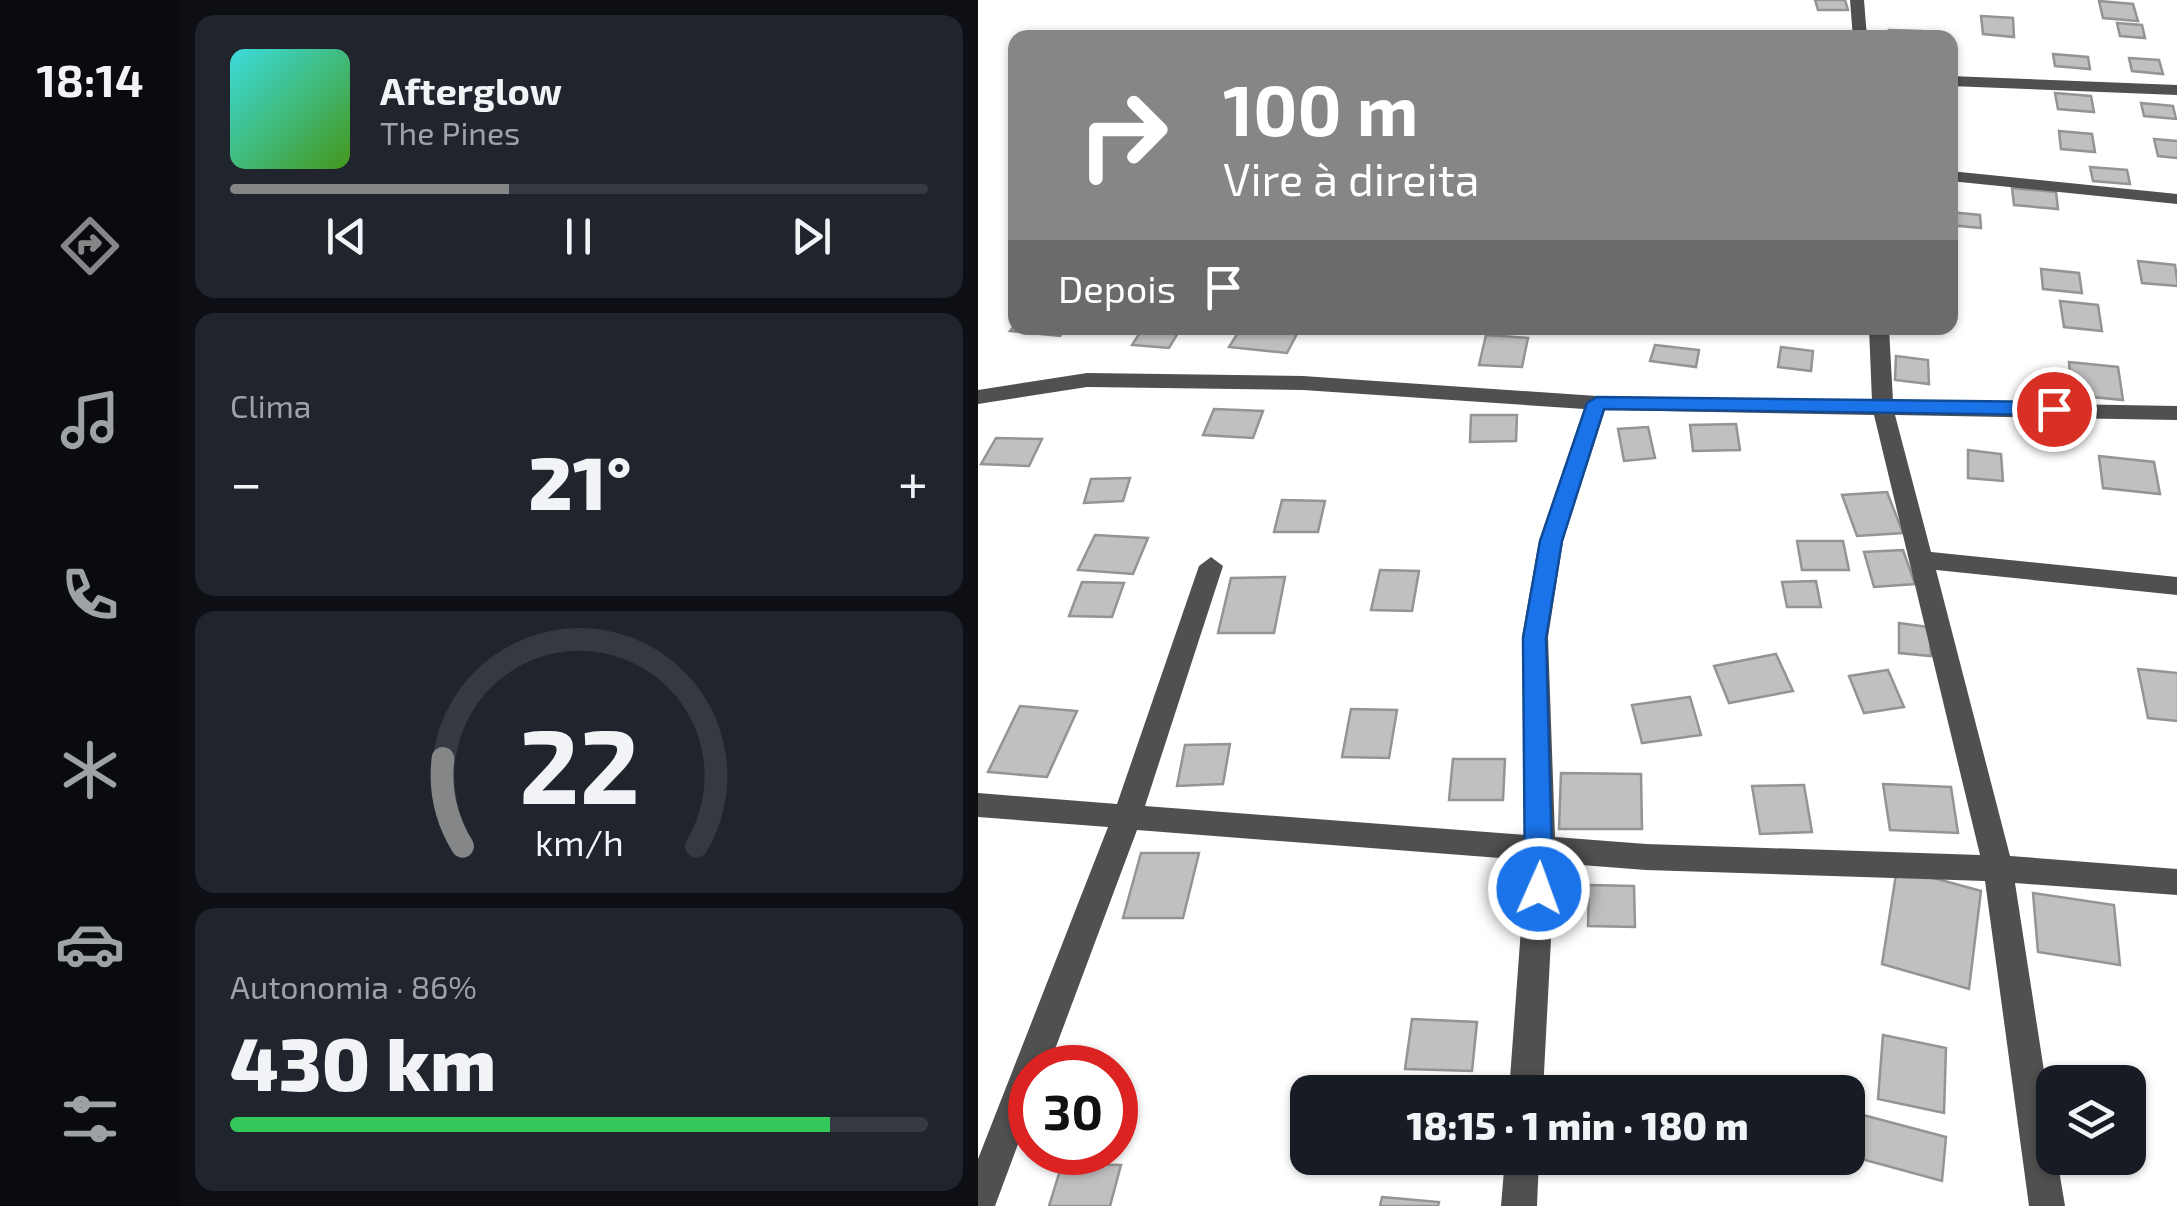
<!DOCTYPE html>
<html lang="pt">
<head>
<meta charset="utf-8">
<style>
	:root { --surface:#171b24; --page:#20242c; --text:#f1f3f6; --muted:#9ea1a6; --line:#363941; --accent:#858687 }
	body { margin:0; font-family:"Exo 2",sans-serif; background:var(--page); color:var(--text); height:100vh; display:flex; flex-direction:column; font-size:38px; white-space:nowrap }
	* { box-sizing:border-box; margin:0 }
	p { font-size:32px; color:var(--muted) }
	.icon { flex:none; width:55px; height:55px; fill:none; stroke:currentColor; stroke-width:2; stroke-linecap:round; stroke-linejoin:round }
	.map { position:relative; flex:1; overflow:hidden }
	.sheet { display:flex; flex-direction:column; gap:15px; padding:15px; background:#0d0f14; width:798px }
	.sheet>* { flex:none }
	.banner { position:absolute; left:30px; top:30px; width:950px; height:305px; border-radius:20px; box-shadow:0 2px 8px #0004; background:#858687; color:#fff; overflow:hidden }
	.fabs { position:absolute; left:1058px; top:1065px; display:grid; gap:20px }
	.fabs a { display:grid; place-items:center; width:110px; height:110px; border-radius:20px; background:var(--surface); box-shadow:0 2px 8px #0004; font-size:50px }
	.speed { position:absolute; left:30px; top:1045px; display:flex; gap:20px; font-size:50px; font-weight:700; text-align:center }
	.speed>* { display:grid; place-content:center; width:130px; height:130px; border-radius:50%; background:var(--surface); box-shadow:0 2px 8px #0004; line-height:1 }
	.speed .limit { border:15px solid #d22; background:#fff; color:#111 }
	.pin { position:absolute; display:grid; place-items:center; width:85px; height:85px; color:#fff; margin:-42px; border:5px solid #fff; border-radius:50%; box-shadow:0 2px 10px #0007 }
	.me { position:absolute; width:110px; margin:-55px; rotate:2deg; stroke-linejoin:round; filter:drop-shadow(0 0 8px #0008) }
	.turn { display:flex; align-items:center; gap:35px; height:210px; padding:0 50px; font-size:45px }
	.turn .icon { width:130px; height:130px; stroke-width:2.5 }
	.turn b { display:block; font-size:70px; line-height:85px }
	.then { display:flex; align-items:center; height:95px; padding:0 50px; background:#0003; gap:20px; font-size:38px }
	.big { font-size:75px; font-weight:800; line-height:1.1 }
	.sheet .widget { flex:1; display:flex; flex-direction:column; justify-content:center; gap:15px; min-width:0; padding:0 35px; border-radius:20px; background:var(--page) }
	.sheet .dial { align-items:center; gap:0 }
	.dial svg { height:260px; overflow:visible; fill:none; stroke:var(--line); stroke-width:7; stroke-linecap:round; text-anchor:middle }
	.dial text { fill:var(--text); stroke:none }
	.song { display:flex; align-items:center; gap:30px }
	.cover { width:120px; height:120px; border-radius:15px; background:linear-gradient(135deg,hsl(180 70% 55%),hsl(100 70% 35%)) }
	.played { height:10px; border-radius:5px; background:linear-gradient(90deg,var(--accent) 40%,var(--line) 40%) }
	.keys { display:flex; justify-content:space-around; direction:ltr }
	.heat { display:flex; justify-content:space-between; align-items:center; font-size:55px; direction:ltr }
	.charge { height:15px; border-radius:8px; background:linear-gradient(90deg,#34c759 86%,var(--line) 0) }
	.trip { position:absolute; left:312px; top:1075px; width:575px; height:100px; border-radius:20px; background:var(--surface); box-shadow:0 2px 8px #0004; font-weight:800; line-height:100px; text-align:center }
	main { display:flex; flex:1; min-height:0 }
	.menu { display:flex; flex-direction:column; width:180px; justify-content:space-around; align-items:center; background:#090b0e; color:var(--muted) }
	.menu .icon { width:70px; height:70px }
	.menu .selected { color:var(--accent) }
	.menu b { font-size:45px; color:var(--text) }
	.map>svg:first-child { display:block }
	.building { fill:#c0c0c0; stroke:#949494; stroke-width:2.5 }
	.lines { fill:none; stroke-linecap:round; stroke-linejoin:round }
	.minor { fill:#505050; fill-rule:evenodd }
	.route { fill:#1a73e8; stroke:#114b97; stroke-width:2.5 }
</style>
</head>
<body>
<main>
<nav class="menu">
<b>18:14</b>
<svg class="icon selected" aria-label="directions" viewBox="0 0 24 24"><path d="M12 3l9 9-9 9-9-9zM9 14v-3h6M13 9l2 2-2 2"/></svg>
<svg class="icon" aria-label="music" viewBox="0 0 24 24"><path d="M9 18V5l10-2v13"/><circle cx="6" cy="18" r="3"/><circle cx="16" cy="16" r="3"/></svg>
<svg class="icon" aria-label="phone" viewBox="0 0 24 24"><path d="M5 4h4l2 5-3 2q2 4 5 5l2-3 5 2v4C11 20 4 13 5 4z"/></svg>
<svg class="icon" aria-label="climate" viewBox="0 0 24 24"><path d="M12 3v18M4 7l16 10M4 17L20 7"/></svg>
<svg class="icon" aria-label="car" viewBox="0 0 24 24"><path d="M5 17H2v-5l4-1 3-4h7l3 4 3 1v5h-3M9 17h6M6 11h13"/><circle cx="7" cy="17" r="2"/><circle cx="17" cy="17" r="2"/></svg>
<svg class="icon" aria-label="filters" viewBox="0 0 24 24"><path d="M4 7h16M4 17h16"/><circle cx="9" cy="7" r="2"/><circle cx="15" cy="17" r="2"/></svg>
</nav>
<section class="sheet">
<div class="widget">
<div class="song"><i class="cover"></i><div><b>Afterglow</b><p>The Pines</p></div></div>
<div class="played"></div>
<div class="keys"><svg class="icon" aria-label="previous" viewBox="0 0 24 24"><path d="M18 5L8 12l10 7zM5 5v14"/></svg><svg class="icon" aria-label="pause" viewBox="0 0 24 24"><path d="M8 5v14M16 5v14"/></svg><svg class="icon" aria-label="next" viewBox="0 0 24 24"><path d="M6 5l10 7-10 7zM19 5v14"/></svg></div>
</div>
<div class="widget"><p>Clima</p>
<div class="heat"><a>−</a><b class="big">21°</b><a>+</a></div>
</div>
<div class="widget dial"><svg viewBox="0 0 100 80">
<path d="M14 69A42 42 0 1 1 86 69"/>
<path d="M14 69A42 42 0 0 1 8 42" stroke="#858687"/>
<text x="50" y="56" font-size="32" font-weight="700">22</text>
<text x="50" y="72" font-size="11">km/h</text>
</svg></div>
<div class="widget"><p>Autonomia · 86%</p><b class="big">430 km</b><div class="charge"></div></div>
</section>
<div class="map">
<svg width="1200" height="1206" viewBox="0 0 1200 1206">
	<rect width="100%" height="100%" fill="#fff"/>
	<g class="building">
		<polygon points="837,0 867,0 870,10 840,10"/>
		<polygon points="1121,1 1155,4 1160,21 1125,18"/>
		<polygon points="1003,16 1035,18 1036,37 1005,34"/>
		<polygon points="1139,23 1164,25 1167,38 1142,36"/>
		<polygon points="911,30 943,31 944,38 912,37"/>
		<polygon points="1075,54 1110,57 1112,69 1077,66"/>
		<polygon points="1151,58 1181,60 1185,74 1154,71"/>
		<polygon points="1077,93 1113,96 1116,112 1080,109"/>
		<polygon points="1163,103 1195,106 1198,119 1166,116"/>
		<polygon points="1081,131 1114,134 1117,152 1083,149"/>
		<polygon points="1176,139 1200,141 1200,158 1180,156"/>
		<polygon points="1112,167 1149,170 1152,184 1115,181"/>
		<polygon points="1034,188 1078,192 1080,209 1036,205"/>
		<polygon points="972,212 1002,215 1003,228 972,225"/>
		<polygon points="1160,261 1197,265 1200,286 1164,283"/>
		<polygon points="1063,269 1101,273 1104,293 1065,289"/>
		<polygon points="1082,301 1120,305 1124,331 1086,327"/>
		<polygon points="38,324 38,328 88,328 82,336 32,331"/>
		<polygon points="165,328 203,328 191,348 154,345"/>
		<polygon points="263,328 322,328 309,353 251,347"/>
		<polygon points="508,335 550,338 544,367 501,365"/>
		<polygon points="677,345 721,350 718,367 672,361"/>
		<polygon points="803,347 835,351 833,371 800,367"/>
		<polygon points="918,356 950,360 951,384 917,380"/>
		<polygon points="1091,362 1140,367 1145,400 1094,395"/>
		<polygon points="236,409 285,411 275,438 225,435"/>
		<polygon points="493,415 539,415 538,441 492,442"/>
		<polygon points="758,424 762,450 715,451 712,425"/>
		<polygon points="670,427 677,458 646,461 640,429"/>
		<polygon points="18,438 64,439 51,466 3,464"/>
		<polygon points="990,450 1023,454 1025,481 990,478"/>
		<polygon points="1121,456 1176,462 1182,494 1125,488"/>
		<polygon points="152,478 145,501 106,503 113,479"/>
		<polygon points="909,492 925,533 879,536 864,495"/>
		<polygon points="304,500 347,501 340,532 296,532"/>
		<polygon points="117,535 170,538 155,574 100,570"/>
		<polygon points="819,541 865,541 871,570 824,570"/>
		<polygon points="925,550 937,584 896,587 886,552"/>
		<polygon points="402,570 441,571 434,611 393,610"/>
		<polygon points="307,577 296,633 240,633 253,578"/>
		<polygon points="838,581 843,607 809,607 804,582"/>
		<polygon points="104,582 146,583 134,617 91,616"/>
		<polygon points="921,623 951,627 953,656 921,653"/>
		<polygon points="798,654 815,691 751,703 736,666"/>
		<polygon points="1160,669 1200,673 1200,721 1170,718"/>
		<polygon points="910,670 926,707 886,713 871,676"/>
		<polygon points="712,697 723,735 664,743 654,705"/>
		<polygon points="42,706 99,711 69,777 10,772"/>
		<polygon points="373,709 419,710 411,758 364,757"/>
		<polygon points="252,744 245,784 199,786 207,745"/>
		<polygon points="475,759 527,759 525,800 471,800"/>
		<polygon points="583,773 663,774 664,829 581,829"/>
		<polygon points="905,784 973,787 980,833 912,830"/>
		<polygon points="826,785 834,832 782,834 774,786"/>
		<polygon points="163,853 221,853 205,918 145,918"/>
		<polygon points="919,868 1003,891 991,989 904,964"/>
		<polygon points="611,885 656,886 657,927 610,926"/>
		<polygon points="1055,893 1136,905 1142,965 1060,952"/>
		<polygon points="434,1019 499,1022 494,1071 427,1069"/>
		<polygon points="905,1035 968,1048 966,1113 900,1099"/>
		<polygon points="1150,1095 1164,1151 1150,1151"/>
		<polygon points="885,1115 968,1137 964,1181 880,1158"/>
		<polygon points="84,1164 143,1165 132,1206 71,1206"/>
		<polygon points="404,1197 461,1202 460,1206 402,1206"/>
	</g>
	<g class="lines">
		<g class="minor">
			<polygon points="872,0 886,0 889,38 875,38"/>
			<polygon points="972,76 1200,85 1200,95 972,86"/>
			<polygon points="972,171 1200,194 1200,204 972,181"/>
			<path d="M891,328H911L915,401L1200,406V420L917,415L953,552L1200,577V595L958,570L1032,856L1200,869V895L1037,883L1075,1129V1158H1079L1087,1206H1051L1007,881L668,870L577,863L565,1092H531L548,860L159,830L70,1068H52V1112L17,1206H0V1159L130,827L0,817V793L139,804L221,566L233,557L245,566L167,806L548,835L544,637L561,541L606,409L325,390L109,387L0,404V390L109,373L325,376L619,396L894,401ZM627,410L896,415L1002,855L668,844L577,837L570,637L585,541Z"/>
			<polygon points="527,1158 561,1158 559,1206 523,1206"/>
		</g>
	</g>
	<polygon class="route" points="619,397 1076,402 1086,409 1076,415 626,409 584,541 568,638 575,889 571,898 561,901 551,898 547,889 545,638 562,541 609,403"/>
</svg>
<div class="fabs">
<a><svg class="icon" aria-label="layers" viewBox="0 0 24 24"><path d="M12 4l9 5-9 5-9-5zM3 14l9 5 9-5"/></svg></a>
</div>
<div class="speed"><div class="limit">30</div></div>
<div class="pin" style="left:1076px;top:409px;background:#d93025"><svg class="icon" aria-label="arrive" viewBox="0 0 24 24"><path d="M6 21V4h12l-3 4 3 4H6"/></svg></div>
<svg class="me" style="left:561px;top:889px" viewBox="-20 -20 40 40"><circle r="17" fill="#1a73e8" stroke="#fff" stroke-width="3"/><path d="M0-11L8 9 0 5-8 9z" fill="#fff"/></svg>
<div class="trip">18:15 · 1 min · 180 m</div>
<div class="banner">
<div class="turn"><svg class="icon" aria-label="right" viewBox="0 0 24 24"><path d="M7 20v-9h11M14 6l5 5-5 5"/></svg><div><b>100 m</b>Vire à direita</div></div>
<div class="then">Depois<svg class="icon" aria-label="arrive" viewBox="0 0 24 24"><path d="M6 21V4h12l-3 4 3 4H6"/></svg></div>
</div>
</div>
</main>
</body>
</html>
